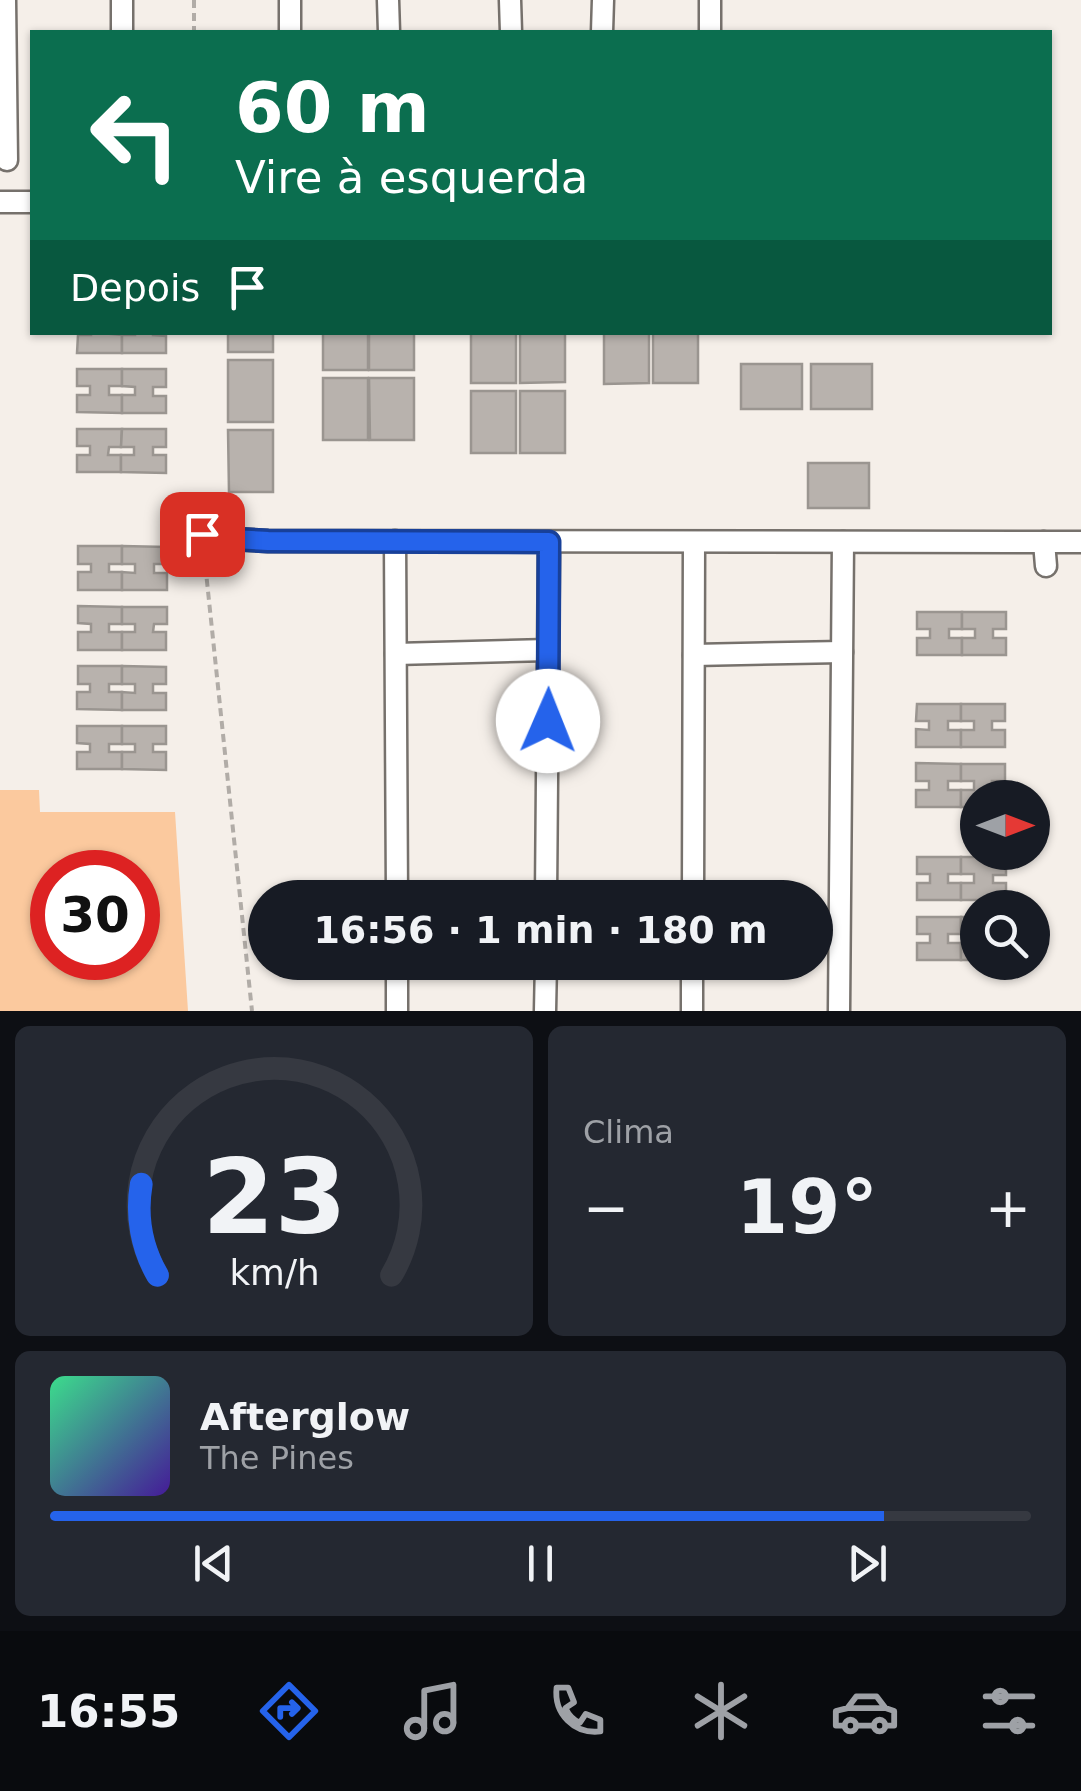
<!DOCTYPE html>
<html lang="pt">
<head>
<meta charset="utf-8">
<style>
	:root { --surface:#171b24; --page:#242831; --text:#f1f3f6; --muted:#9ea1a6; --line:#363941; --accent:#2563eb }
	body { margin:0; font-family:"DejaVu Sans",sans-serif; background:var(--page); color:var(--text); height:100vh; display:flex; flex-direction:column; font-size:38px; white-space:nowrap }
	* { box-sizing:border-box; margin:0 }
	p { font-size:32px; color:var(--muted) }
	.icon { flex:none; width:55px; height:55px; fill:none; stroke:currentColor; stroke-width:2; stroke-linecap:round; stroke-linejoin:round }
	.map { position:relative; height:1011px; overflow:hidden }
	.panel { display:flex; flex-direction:column; gap:15px; padding:15px; background:#0d0f14; flex:1 }
	.panel>* { flex:none }
	.top-card { position:absolute; left:30px; top:30px; width:1022px; height:305px; border-radius:0px; box-shadow:0 2px 8px #0004; background:#0b6e4f; color:#fff; overflow:hidden }
	.needle { width:65px; rotate:90deg }
	.tools { position:absolute; left:960px; top:780px; display:grid; gap:20px }
	.tools a { display:grid; place-items:center; width:90px; height:90px; border-radius:50%; background:var(--surface); box-shadow:0 2px 8px #0004; font-size:50px }
	.speed { position:absolute; left:30px; top:850px; display:flex; gap:20px; font-size:50px; font-weight:700; text-align:center }
	.speed>* { display:grid; place-content:center; width:130px; height:130px; border-radius:50%; background:var(--surface); box-shadow:0 2px 8px #0004; line-height:1 }
	.speed .limit { border:15px solid #d22; background:#fff; color:#111 }
	.pin { position:absolute; display:grid; place-items:center; width:85px; height:85px; color:#fff; margin:-42px; border-radius:20px; box-shadow:0 5px 15px #0006 }
	.me { position:absolute; width:110px; margin:-55px; rotate:1deg; stroke-linejoin:round; filter:drop-shadow(0 0 8px #0008) }
	.turn { display:flex; align-items:center; gap:35px; height:210px; padding:0 40px; font-size:45px }
	.turn .icon { width:130px; height:130px; stroke-width:2.5 }
	.turn b { display:block; font-size:70px; line-height:85px }
	.then { display:flex; align-items:center; height:95px; padding:0 40px; background:#0003; gap:20px; font-size:38px }
	.big { font-size:75px; font-weight:700; line-height:1.1 }
	.panel .tile { flex:1; display:flex; flex-direction:column; justify-content:center; gap:15px; min-width:0; padding:0 35px; border-radius:15px; background:var(--page) }
	.panel .dial { align-items:center; gap:0 }
	.dial svg { height:260px; overflow:visible; fill:none; stroke:var(--line); stroke-width:7; stroke-linecap:round; text-anchor:middle }
	.dial text { fill:var(--text); stroke:none }
	.song { display:flex; align-items:center; gap:30px }
	.cover { width:120px; height:120px; border-radius:15px; background:linear-gradient(135deg,hsl(150 70% 55%),hsl(260 70% 35%)) }
	.played { height:10px; border-radius:5px; background:linear-gradient(90deg,var(--accent) 85%,var(--line) 85%) }
	.keys { display:flex; justify-content:space-around; direction:ltr }
	.heat { display:flex; justify-content:space-between; align-items:center; font-size:55px; direction:ltr }
	.panel .tiles { flex:1; display:grid; gap:15px; grid-template-columns:1fr 1fr }
	.tile:last-child { grid-column:span 2 }
	.trip { position:absolute; left:248px; top:880px; width:585px; height:100px; border-radius:50px; background:var(--surface); box-shadow:0 2px 8px #0004; font-weight:700; line-height:100px; text-align:center }
	.tabs { display:flex; height:160px; justify-content:space-around; align-items:center; background:#090b0e; color:var(--muted) }
	.tabs .icon { width:70px; height:70px }
	.tabs .selected { color:var(--accent) }
	.tabs b { font-size:45px; color:var(--text) }
	.map>svg:first-child { display:block }
	.green { fill:#fbc99e; fill-rule:evenodd }
	.building { fill:#b8b2ad; stroke:#9a9590; stroke-width:2.5 }
	.lines { fill:none; stroke-linecap:round; stroke-linejoin:round }
	.minor-casing { stroke:#76716c; stroke-width:25 }
	.path { stroke:#b1aca7; stroke-width:4; stroke-dasharray:8 5; stroke-linecap:butt }
	.minor { stroke:#fff; stroke-width:20 }
	.route-casing { stroke:#184099; stroke-width:25 }
	.route { stroke:#2563eb; stroke-width:18 }
</style>
</head>
<body>
<div class="map">
<svg width="1081" height="1011" viewBox="0 0 1081 1011">
	<rect width="100%" height="100%" fill="#f5efe9"/>
	<path class="green" d="M0,790H39L40,812H175L188,1011H0ZM52,872H138V958H52Z"/>
	<g class="building">
		<polygon points="91,332 122,335 122,353 77,353 78,335 91,335"/>
		<polygon points="135,332 153,332 153,335 166,336 166,353 122,353 122,335 135,335"/>
		<rect x="228" y="332" width="45" height="20"/>
		<rect x="323" y="332" width="45" height="38"/>
		<rect x="369" y="332" width="45" height="38"/>
		<rect x="471" y="332" width="45" height="51"/>
		<polygon points="520,332 565,332 565,382 520,383"/>
		<polygon points="604,332 649,332 649,383 604,384"/>
		<rect x="653" y="332" width="45" height="51"/>
		<rect x="228" y="360" width="45" height="62"/>
		<rect x="741" y="364" width="61" height="45"/>
		<rect x="811" y="364" width="61" height="45"/>
		<polygon points="77,369 122,369 122,386 109,386 109,395 122,395 122,413 77,412 77,395 90,395 90,386 77,386"/>
		<polygon points="122,369 166,369 166,387 153,387 153,396 166,396 166,413 122,413 122,395 135,395 135,387 122,386"/>
		<rect x="323" y="378" width="45" height="62"/>
		<polygon points="369,378 414,378 414,440 370,440"/>
		<rect x="471" y="391" width="45" height="62"/>
		<rect x="520" y="391" width="45" height="62"/>
		<polygon points="77,429 122,429 121,447 109,447 108,455 121,455 121,472 77,472 77,455 90,455 90,446 77,446"/>
		<polygon points="122,429 166,429 166,447 153,447 153,455 166,455 166,473 121,472 121,455 134,455 134,447 121,447"/>
		<polygon points="228,430 273,430 273,492 229,492"/>
		<rect x="808" y="463" width="61" height="45"/>
		<polygon points="78,546 122,546 122,564 109,564 109,572 122,572 122,590 78,590 78,572 91,572 91,564 78,564"/>
		<polygon points="122,546 167,547 167,564 154,564 154,573 167,573 167,590 122,590 122,572 135,573 135,564 122,564"/>
		<polygon points="78,606 122,607 122,624 109,624 109,632 122,632 122,650 78,650 78,632 91,632 91,624 78,623"/>
		<polygon points="122,607 167,607 167,624 154,624 153,632 166,632 166,650 122,650 122,632 135,632 135,624 122,624"/>
		<polygon points="917,612 962,612 962,629 949,629 949,638 962,638 962,655 917,655 917,638 930,638 930,629 917,629"/>
		<polygon points="962,612 1006,612 1006,629 993,629 993,638 1006,638 1006,655 962,655 962,638 975,638 975,629 962,629"/>
		<polygon points="78,666 122,666 122,684 109,684 109,692 122,692 122,710 77,709 77,692 90,692 90,684 78,684"/>
		<polygon points="122,666 166,667 166,684 153,684 153,693 166,693 166,710 122,710 122,692 135,693 135,684 122,684"/>
		<polygon points="917,704 961,704 961,721 948,721 948,730 961,730 961,747 916,747 916,729 929,730 929,721 916,721"/>
		<polygon points="961,704 1005,704 1005,721 992,721 992,730 1005,730 1005,747 961,747 961,730 974,730 974,721 961,721"/>
		<polygon points="77,726 122,726 122,744 109,744 109,752 122,752 122,769 77,769 77,752 90,752 90,744 77,743"/>
		<polygon points="122,726 166,726 166,744 153,744 153,752 166,752 166,770 122,769 122,752 135,752 135,744 122,744"/>
		<polygon points="916,763 961,764 961,781 948,781 948,790 961,790 961,807 916,807 916,790 929,790 929,781 916,781"/>
		<polygon points="961,764 1005,764 1005,781 992,781 992,790 1005,790 1005,798 978,798 978,807 961,807 961,790 974,790 974,781 961,781"/>
		<polygon points="917,857 961,857 961,874 948,874 948,883 961,883 961,900 917,900 917,883 930,883 930,874 917,874"/>
		<polygon points="961,857 1006,857 1006,875 993,875 993,883 1006,883 1006,900 961,900 961,883 974,883 974,874 961,874"/>
		<polygon points="917,917 961,917 961,934 948,934 948,943 961,943 961,960 917,960 917,943 930,943 930,934 917,934"/>
		<polygon points="961,917 978,917 978,960 961,960 961,943 974,943 974,934 961,934"/>
	</g>
	<g class="lines">
		<g class="minor-casing">
			<g id="minor">
				<polyline points="5,0 7,160"/>
				<polyline points="122,0 122,32"/>
				<polyline points="290,0 290,32"/>
				<polyline points="388,0 389,32"/>
				<polyline points="510,0 511,32"/>
				<polyline points="710,0 710,32"/>
				<polyline points="602,32 603,0"/>
				<polyline points="0,202 32,202"/>
				<polyline points="202,534 217,538 268,541 1081,542"/>
				<polyline points="395,541 397,898"/>
				<polyline points="1044,542 1046,566"/>
				<polyline points="396,654 548,650"/>
				<polyline points="694,655 842,652"/>
				<polyline points="546,898 549,542"/>
				<polyline points="693,898 694,542"/>
				<polyline points="397,962 397,1011"/>
				<polyline points="545,1011 546,962"/>
				<polyline points="692,1011 692,962"/>
				<polyline points="839,1011 843,542"/>
			</g>
		</g>
		<g class="path">
			<polyline points="194,0 194,32"/>
			<polyline points="204,553 252,1011"/>
		</g>
		<use href="#minor" class="minor"/>
	</g>
	<g class="lines">
		<g class="route-casing">
			<polyline id="route" points="202,534 217,538 268,541 549,542 548,721"/>
		</g>
		<use href="#route" class="route"/>
	</g>
</svg>
<div class="tools">
<a><svg class="needle" viewBox="-14 -14 28 28"><path d="M0-13l5 13h-10z" fill="#e53935"/><path d="M0 13l5-13h-10z" fill="#9ea1a6"/></svg></a>
<a><svg class="icon" aria-label="search" viewBox="0 0 24 24"><circle cx="10" cy="10" r="6"/><path d="M15 15l6 6"/></svg></a>
</div>
<div class="speed"><div class="limit">30</div></div>
<div class="pin" style="left:202px;top:534px;background:#d93025"><svg class="icon" aria-label="arrive" viewBox="0 0 24 24"><path d="M6 21V4h12l-3 4 3 4H6"/></svg></div>
<svg class="me" style="left:548px;top:721px" viewBox="-20 -20 40 40"><circle r="19" fill="#fff"/><path d="M0-13L10 11 0 6-10 11z" fill="#2563eb"/></svg>
<div class="trip">16:56 · 1 min · 180 m</div>
<div class="top-card">
<div class="turn"><svg class="icon" aria-label="left" viewBox="0 0 24 24"><path d="M17 20v-9H6M10 6l-5 5 5 5"/></svg><div><b>60 m</b>Vire à esquerda</div></div>
<div class="then">Depois<svg class="icon" aria-label="arrive" viewBox="0 0 24 24"><path d="M6 21V4h12l-3 4 3 4H6"/></svg></div>
</div>
</div>
<section class="panel">
<div class="tiles">
<div class="tile dial"><svg viewBox="0 0 100 80">
<path d="M14 69A42 42 0 1 1 86 69"/>
<path d="M14 69A42 42 0 0 1 9 41" stroke="#2563eb"/>
<text x="50" y="56" font-size="32" font-weight="700">23</text>
<text x="50" y="72" font-size="11">km/h</text>
</svg></div>
<div class="tile"><p>Clima</p>
<div class="heat"><a>−</a><b class="big">19°</b><a>+</a></div>
</div>
<div class="tile">
<div class="song"><i class="cover"></i><div><b>Afterglow</b><p>The Pines</p></div></div>
<div class="played"></div>
<div class="keys"><svg class="icon" aria-label="previous" viewBox="0 0 24 24"><path d="M18 5L8 12l10 7zM5 5v14"/></svg><svg class="icon" aria-label="pause" viewBox="0 0 24 24"><path d="M8 5v14M16 5v14"/></svg><svg class="icon" aria-label="next" viewBox="0 0 24 24"><path d="M6 5l10 7-10 7zM19 5v14"/></svg></div>
</div>
</div>
</section>
<nav class="tabs">
<b>16:55</b>
<svg class="icon selected" aria-label="directions" viewBox="0 0 24 24"><path d="M12 3l9 9-9 9-9-9zM9 14v-3h6M13 9l2 2-2 2"/></svg>
<svg class="icon" aria-label="music" viewBox="0 0 24 24"><path d="M9 18V5l10-2v13"/><circle cx="6" cy="18" r="3"/><circle cx="16" cy="16" r="3"/></svg>
<svg class="icon" aria-label="phone" viewBox="0 0 24 24"><path d="M5 4h4l2 5-3 2q2 4 5 5l2-3 5 2v4C11 20 4 13 5 4z"/></svg>
<svg class="icon" aria-label="climate" viewBox="0 0 24 24"><path d="M12 3v18M4 7l16 10M4 17L20 7"/></svg>
<svg class="icon" aria-label="car" viewBox="0 0 24 24"><path d="M5 17H2v-5l4-1 3-4h7l3 4 3 1v5h-3M9 17h6M6 11h13"/><circle cx="7" cy="17" r="2"/><circle cx="17" cy="17" r="2"/></svg>
<svg class="icon" aria-label="filters" viewBox="0 0 24 24"><path d="M4 7h16M4 17h16"/><circle cx="9" cy="7" r="2"/><circle cx="15" cy="17" r="2"/></svg>
</nav>
</body>
</html>
